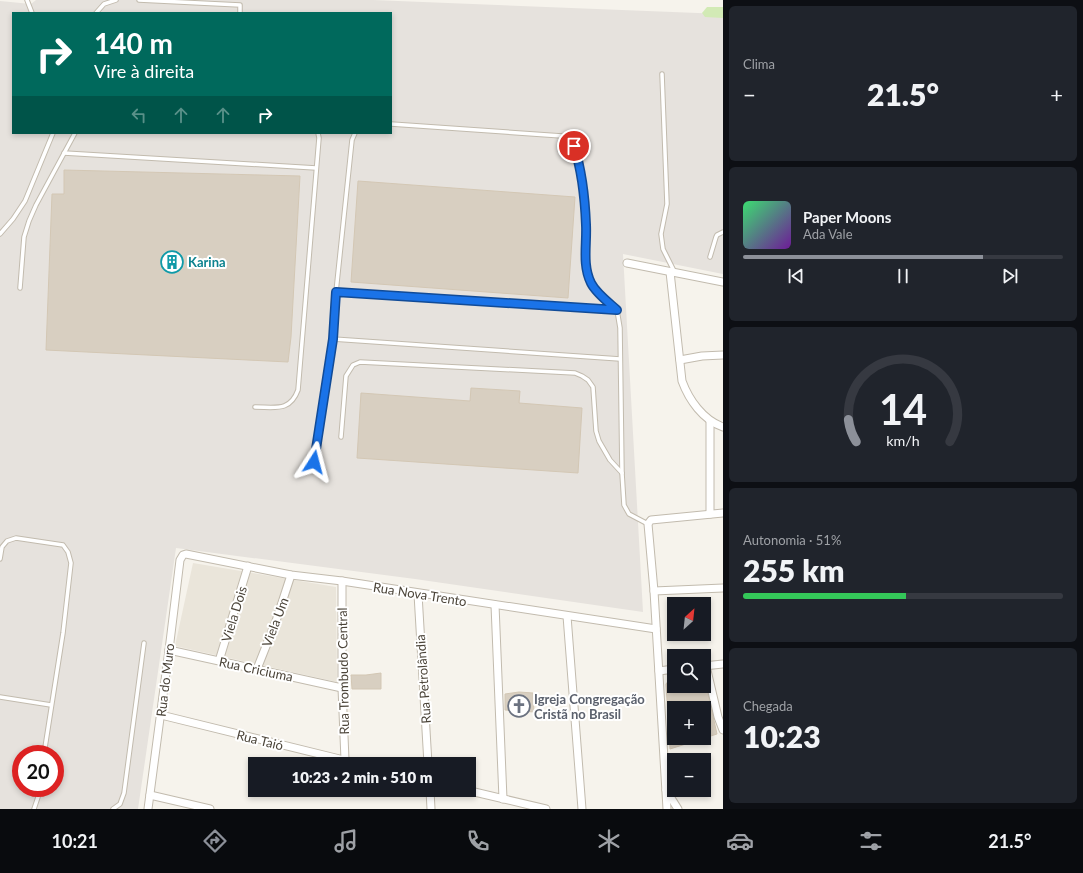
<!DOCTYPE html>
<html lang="pt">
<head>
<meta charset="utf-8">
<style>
	:root { --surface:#171b24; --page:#20242c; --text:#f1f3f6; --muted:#9ea1a6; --line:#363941; --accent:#8c9099 }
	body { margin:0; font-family:Lato,sans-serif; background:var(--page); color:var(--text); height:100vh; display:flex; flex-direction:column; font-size:15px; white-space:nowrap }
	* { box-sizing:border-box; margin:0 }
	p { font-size:13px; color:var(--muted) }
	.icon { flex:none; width:22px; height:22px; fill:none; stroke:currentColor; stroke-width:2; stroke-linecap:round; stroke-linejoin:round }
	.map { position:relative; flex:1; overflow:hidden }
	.details { display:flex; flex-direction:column; gap:6px; padding:6px; background:#0d0f14; width:360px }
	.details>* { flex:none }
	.banner { position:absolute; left:12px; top:12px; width:380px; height:122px; border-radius:0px; box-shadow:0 2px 6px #0003; background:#00695c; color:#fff; overflow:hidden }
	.needle { width:26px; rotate:27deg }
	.fabs { position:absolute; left:667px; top:597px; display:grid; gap:8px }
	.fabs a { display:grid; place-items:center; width:44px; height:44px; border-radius:0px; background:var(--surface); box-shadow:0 2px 6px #0003; font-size:20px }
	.speed { position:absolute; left:12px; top:745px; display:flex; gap:8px; font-size:20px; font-weight:700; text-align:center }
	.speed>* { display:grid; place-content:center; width:52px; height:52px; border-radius:50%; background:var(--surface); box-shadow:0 2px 6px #0003; line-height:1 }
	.speed .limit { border:6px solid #d22; background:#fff; color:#111 }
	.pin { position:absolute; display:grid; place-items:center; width:34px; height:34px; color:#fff; margin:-17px; border:2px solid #fff; border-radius:50%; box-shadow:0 1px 4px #0007 }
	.me { position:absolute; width:44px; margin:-22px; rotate:9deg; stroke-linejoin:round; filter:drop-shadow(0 0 3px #0008) }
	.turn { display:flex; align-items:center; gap:14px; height:84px; padding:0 16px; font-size:18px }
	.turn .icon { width:52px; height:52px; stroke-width:2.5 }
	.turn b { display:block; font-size:28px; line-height:34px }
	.lanes { display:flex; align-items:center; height:38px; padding:0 16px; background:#0003; justify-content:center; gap:20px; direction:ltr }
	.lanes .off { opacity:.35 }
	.big { font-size:30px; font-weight:800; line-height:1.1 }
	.details .tile { flex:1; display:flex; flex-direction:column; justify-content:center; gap:6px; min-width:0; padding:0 14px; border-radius:6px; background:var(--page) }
	.details .dial { align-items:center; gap:0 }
	.dial svg { height:104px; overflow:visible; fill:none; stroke:var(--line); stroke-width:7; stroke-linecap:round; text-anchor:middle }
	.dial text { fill:var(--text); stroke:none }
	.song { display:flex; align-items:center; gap:12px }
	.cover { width:48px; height:48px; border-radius:6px; background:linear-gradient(135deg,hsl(140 70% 55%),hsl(280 70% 35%)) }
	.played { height:4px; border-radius:2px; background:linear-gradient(90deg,var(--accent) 75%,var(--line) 75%) }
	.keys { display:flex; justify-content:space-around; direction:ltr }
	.heat { display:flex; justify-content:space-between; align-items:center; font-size:22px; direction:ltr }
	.charge { height:6px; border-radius:3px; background:linear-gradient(90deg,#34c759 51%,var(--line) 0) }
	.trip { position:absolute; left:248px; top:757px; width:228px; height:40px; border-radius:0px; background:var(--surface); box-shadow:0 2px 6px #0003; font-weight:800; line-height:40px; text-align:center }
	.tabs { display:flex; height:64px; justify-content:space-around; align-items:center; background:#090b0e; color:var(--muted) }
	.tabs .icon { width:28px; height:28px }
	.tabs .selected { color:var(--accent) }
	.tabs b { font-size:18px; color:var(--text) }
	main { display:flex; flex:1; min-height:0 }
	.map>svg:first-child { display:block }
	.residential { fill:#eae5da }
	.industrial { fill:#e6e2dd; fill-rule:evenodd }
	.green { fill:#d2eab5 }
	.building { fill:#d8cfc1; stroke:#d3c7b4; fill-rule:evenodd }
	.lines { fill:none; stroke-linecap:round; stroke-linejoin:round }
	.service-casing { stroke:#c2bbae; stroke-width:5.5 }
	.minor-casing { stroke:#c2bbae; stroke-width:9 }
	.service { stroke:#fff; stroke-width:3.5 }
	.minor { stroke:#fff; stroke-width:7 }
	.route-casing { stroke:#114b97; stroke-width:10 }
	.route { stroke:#1a73e8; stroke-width:7 }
	.labels { text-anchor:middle; stroke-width:4; stroke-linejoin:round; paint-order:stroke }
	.culture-label { font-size:13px; font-weight:bold; fill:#0d838f; stroke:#fff; text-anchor:start }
	.street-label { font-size:13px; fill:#4b4439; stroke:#fff }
	.worship-label { font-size:13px; font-weight:bold; fill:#5b616d; stroke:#fff; text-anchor:start }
</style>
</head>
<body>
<main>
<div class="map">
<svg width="723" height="809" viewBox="0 0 723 809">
	<rect width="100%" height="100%" fill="#f6f3ec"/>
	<polygon class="residential" points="193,563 336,587 337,682 175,646"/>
	<path class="industrial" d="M36,0H373L723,14V274L623,254L643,612L415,579L176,548L138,809H0V1L31,4ZM13,13H391V133H13ZM21,754H55V788H21Z"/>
	<polygon class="green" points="707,7 723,7 723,18 705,17 702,13"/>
	<g class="building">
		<polygon points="64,170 300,176 291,337 288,362 46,350 52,194 64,194"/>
		<polygon points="358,181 575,197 568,298 351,282"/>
		<polygon points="471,388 520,391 519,403 582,408 578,473 357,458 361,393 470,401"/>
		<polygon points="381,673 381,689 352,689 351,675 366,675"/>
		<path d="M673,675L674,686H704L705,681L717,734L670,749L666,684ZM674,708H704V738H674Z"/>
		<polygon points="519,692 533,693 534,712 505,710 505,694"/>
	</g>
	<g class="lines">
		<g class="service-casing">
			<g id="service">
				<polyline points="27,0 32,13"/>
				<polyline points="139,0 240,5 240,13"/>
				<polyline points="96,13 104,4 116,0"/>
				<polyline points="662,74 667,204 661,234 663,249 674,271"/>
				<polyline points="391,124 562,136 568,139 575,146 580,167 586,225 585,261 591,283 603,298 617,310 620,328 622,473 624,505 629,514 648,524"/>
				<polyline points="64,153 316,168"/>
				<polyline points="0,234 13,219 25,201 53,133"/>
				<polyline points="710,257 716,237 717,235 723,232"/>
				<polyline points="20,288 24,237 29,221 36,205 75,133"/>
				<polyline points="336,292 616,310"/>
				<polyline points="333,339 620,359"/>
				<path d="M255,407C275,407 290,412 298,390L319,138L318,133"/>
				<polyline points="341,437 346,376 353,365 360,362 575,373 582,376 588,380 593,387 596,431 599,441 610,460 622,473"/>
				<polyline points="314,462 333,339 336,292 352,140 355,133"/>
				<polyline points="0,559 2,547 7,541 16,538 63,545 68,552 71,563 63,633 44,754"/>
				<polyline points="0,697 51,705"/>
				<polyline points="34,809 38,797 39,788"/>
				<polyline points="113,809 120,804 124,793 144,643"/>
			</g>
		</g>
		<g class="minor-casing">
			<g id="minor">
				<polyline points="627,263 723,282"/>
				<path d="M670,272L682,381C689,400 703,420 723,427"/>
				<polyline points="680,360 702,356 723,355"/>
				<polyline points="710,514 710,421"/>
				<polyline points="342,581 342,688 345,760"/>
				<polyline points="654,591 723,588"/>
				<polyline points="418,594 428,764"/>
				<polyline points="495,605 503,799"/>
				<polyline points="567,616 582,809"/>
				<polyline points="169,650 342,688"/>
				<polyline points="219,661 248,566"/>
				<polyline points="704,666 723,664"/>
				<polyline points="706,666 718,717 723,730"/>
				<polyline points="257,669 276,621 291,575"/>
				<polyline points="659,671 674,669"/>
				<polyline points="161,715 360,764"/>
				<polyline points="430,790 431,809"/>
				<polyline points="466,790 546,809"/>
				<polyline points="666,790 678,809"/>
				<polyline points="150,795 210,809"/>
				<polyline points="148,809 169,650 180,560 183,555 186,554 291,575 342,581 656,629"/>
				<polyline points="667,809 654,591 648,524 651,520 723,513"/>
			</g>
		</g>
		<use href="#service" class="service"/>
		<use href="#minor" class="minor"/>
	</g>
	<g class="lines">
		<g class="route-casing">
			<path id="route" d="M314,462L333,339L336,292L617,310C608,302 596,293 591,283C582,265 587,244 586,225C585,199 582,171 574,146"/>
		</g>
		<use href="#route" class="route"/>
	</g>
	<defs>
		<g id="building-ring" transform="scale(1.15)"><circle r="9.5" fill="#fff" stroke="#0f9aa8" stroke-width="1.5"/><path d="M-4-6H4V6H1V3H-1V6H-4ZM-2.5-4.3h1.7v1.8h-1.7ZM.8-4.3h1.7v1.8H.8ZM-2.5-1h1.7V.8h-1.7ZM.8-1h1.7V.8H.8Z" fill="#0f9aa8"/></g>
		<g id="church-ring" transform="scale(1.15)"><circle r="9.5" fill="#fff" stroke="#6b7280" stroke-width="1.5"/><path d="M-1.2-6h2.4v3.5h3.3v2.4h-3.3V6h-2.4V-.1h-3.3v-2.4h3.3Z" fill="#6b7280"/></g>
	</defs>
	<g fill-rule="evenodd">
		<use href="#building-ring" x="172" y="262"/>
		<use href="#church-ring" x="519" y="706"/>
	</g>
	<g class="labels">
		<g class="culture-label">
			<text x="188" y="267">Karina</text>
		</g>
		<g class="street-label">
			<text transform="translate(420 594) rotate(9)" y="5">Rua Nova Trento</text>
			<text transform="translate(234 614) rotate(-73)" y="5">Viela Dois</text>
			<text transform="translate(275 622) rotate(-69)" y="5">Viela Um</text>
			<text transform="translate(256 669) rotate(12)" y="5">Rua Criciuma</text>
			<text transform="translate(343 671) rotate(-91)" y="5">Rua Trombudo Central</text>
			<text transform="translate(423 679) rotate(-94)" y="5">Rua Petrolândia</text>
			<text transform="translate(165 680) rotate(-83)" y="5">Rua do Muro</text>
			<text transform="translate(260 740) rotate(14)" y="5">Rua Taió</text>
		</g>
		<g class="worship-label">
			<text x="534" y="704">Igreja Congregação<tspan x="534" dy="15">Cristã no Brasil</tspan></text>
		</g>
	</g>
</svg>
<div class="fabs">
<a><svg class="needle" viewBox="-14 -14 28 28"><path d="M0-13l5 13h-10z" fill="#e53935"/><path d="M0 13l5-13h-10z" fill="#9ea1a6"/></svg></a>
<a><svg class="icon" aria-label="search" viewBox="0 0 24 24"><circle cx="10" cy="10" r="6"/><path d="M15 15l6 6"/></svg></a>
<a>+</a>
<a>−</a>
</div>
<div class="speed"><div class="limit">20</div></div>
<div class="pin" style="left:574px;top:146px;background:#d93025"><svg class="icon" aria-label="arrive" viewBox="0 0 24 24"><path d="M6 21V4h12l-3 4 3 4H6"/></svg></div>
<svg class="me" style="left:314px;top:462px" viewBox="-20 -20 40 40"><path d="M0-17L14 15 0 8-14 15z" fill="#1a73e8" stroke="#fff" stroke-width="4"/></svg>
<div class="trip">10:23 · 2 min · 510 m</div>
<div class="banner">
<div class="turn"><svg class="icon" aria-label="right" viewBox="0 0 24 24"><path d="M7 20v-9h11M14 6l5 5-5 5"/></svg><div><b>140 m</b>Vire à direita</div></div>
<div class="lanes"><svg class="icon off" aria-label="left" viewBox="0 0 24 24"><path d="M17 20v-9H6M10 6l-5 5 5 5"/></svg><svg class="icon off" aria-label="ahead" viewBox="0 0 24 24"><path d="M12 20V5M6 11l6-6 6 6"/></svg><svg class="icon off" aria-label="ahead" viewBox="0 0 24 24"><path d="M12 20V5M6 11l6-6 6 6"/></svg><svg class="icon" aria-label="right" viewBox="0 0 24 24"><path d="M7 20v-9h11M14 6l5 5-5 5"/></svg></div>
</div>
</div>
<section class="details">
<div class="tile"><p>Clima</p>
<div class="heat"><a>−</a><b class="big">21.5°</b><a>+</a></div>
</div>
<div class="tile">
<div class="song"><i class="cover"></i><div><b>Paper Moons</b><p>Ada Vale</p></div></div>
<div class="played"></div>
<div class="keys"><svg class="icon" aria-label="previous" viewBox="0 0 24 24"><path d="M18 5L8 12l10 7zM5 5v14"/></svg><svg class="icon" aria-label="pause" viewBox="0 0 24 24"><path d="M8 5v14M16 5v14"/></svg><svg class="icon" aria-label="next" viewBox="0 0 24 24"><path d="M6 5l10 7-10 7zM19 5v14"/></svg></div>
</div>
<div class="tile dial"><svg viewBox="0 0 100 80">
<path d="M14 69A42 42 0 1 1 86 69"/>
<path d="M14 69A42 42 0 0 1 8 52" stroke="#8c9099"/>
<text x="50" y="56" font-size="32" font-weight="700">14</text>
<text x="50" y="72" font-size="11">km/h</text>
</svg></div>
<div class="tile"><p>Autonomia · 51%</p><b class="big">255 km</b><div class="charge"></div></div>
<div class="tile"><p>Chegada</p><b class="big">10:23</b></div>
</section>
</main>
<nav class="tabs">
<b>10:21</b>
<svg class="icon selected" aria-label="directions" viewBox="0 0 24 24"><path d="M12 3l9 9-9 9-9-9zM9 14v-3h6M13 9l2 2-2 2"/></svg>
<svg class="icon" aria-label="music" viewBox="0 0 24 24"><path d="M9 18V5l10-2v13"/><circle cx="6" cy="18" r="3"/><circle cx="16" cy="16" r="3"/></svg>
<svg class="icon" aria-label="phone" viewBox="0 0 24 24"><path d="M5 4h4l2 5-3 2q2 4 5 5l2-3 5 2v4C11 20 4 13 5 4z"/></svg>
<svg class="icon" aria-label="climate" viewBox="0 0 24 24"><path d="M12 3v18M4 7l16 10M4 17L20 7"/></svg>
<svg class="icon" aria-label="car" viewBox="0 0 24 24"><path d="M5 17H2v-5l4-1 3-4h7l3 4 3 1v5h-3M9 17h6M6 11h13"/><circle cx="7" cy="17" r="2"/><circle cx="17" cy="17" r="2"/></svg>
<svg class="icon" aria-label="filters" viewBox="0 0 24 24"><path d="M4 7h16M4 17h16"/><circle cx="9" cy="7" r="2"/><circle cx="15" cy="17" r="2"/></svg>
<b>21.5°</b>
</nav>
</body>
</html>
